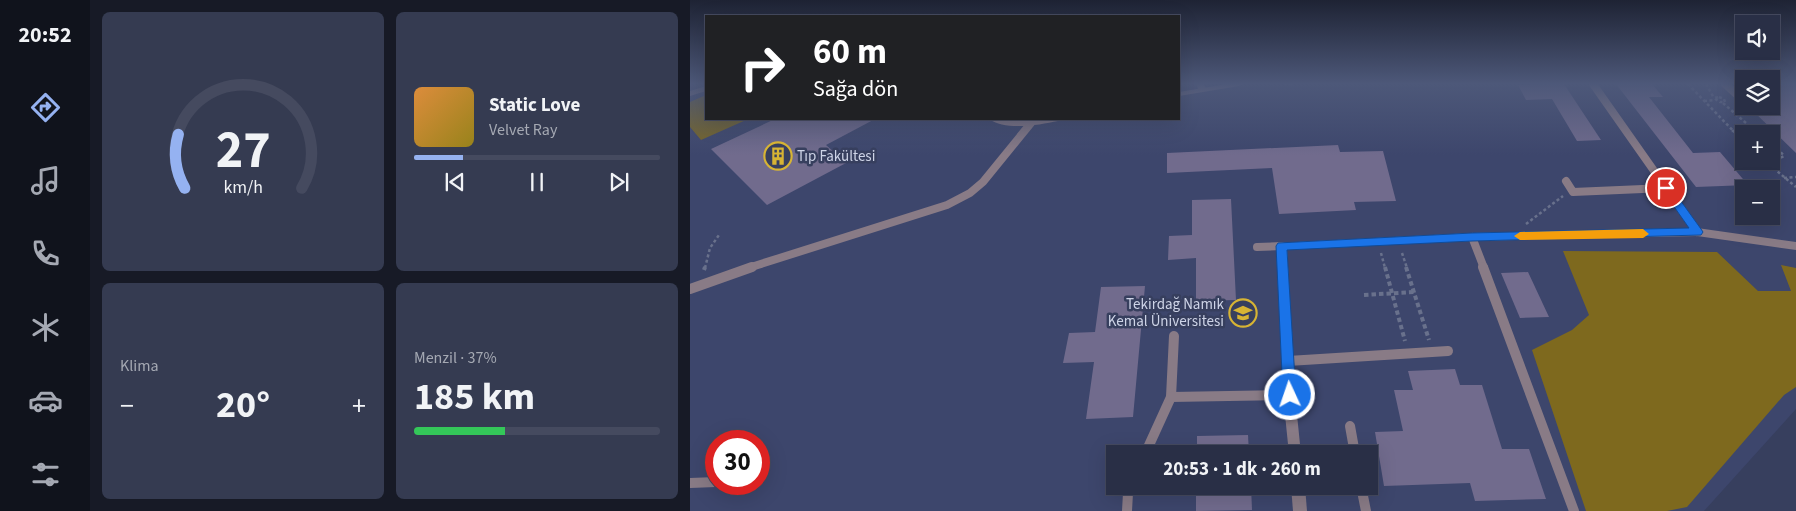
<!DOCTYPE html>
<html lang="tr">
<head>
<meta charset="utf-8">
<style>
	:root { --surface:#292f46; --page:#353b51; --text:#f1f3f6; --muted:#a5a9b3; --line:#454a5f; --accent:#95b2f1 }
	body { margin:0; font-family:"Source Sans 3",sans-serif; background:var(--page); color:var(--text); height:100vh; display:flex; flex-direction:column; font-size:19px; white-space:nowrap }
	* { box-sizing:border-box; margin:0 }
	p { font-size:16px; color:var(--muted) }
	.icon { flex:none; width:28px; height:28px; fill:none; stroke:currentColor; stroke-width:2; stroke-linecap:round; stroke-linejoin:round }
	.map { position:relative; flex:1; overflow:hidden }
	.drawer { display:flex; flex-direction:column; gap:12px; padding:12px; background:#171a26; width:600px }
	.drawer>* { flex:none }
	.hud { position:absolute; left:15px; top:15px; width:475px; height:105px; border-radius:0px; box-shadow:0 5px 20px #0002,0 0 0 1px var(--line); background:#202124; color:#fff; overflow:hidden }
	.buttons { position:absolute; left:1045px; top:15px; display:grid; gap:10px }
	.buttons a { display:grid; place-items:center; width:45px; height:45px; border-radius:0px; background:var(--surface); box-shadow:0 5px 20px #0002,0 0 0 1px var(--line); font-size:25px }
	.speed { position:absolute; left:15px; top:430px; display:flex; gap:10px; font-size:25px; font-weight:700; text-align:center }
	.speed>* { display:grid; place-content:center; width:65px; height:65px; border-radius:50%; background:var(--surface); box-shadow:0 5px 20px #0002,0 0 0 1px var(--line); line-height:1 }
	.speed .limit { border:8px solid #d22; background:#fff; color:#111 }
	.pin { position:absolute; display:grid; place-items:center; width:42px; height:42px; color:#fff; margin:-21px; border:2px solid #fff; border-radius:50%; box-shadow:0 1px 5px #0007 }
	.me { position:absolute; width:55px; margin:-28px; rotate:357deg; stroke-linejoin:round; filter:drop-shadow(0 0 4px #0008) }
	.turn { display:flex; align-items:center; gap:18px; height:105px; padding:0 25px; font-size:22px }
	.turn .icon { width:65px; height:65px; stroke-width:2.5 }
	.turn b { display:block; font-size:35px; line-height:42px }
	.big { font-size:38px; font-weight:700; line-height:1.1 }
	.drawer .card { flex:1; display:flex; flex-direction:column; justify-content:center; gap:8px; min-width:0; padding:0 18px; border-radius:8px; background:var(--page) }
	.drawer .dial { align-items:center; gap:0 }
	.dial svg { height:130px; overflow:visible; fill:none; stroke:var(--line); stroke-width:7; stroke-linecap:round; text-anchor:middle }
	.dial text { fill:var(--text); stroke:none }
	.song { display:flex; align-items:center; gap:15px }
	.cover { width:60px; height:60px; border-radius:8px; background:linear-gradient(135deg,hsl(30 70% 55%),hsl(50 70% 35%)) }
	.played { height:5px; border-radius:2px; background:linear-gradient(90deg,var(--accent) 20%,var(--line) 20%) }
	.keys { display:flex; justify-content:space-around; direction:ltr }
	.heat { display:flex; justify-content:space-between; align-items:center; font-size:28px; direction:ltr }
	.charge { height:8px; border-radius:4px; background:linear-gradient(90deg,#34c759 37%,var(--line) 0) }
	.drawer .tiles { flex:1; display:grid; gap:12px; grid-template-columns:repeat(2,1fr) }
	.trip { position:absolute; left:416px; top:445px; width:272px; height:50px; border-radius:0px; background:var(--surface); box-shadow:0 5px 20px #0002,0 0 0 1px var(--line); font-weight:700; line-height:50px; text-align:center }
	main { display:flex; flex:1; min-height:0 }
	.tab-bar { display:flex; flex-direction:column; width:90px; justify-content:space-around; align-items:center; background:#10131c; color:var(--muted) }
	.tab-bar .icon { width:35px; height:35px }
	.tab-bar .active { color:var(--accent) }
	.tab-bar b { font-size:22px; color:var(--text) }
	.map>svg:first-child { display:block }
	.built { fill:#3d466c; fill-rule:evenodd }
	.green { fill:#7a6722 }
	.forest { fill:#7e691e }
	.building { fill:#716b8d }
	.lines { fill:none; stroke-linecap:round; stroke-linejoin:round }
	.path-far1 { stroke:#69718c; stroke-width:2.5; stroke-dasharray:3 2.5; stroke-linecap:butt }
	.path { stroke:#69718c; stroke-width:4; stroke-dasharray:4.5 3; stroke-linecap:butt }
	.service-far1 { stroke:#897b86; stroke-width:8 }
	.service { stroke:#897b86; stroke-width:10 }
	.minor { fill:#897b86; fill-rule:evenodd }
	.tertiary { fill:#897b86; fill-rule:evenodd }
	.route { fill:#1a73e8; stroke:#114b97 }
	.slow { fill:#f59e0b }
	.labels { text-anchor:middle; stroke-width:5; stroke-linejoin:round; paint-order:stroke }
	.poi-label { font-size:15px; fill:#ced4e7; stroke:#373f5e; text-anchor:start }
</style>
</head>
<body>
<main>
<nav class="tab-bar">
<b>20:52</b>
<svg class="icon active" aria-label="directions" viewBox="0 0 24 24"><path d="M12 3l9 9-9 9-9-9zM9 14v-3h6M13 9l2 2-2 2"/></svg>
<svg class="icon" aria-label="music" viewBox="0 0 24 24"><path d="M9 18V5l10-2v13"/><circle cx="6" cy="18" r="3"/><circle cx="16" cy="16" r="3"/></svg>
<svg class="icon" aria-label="phone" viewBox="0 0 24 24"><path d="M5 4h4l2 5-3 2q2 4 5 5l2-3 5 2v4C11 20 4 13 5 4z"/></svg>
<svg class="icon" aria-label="climate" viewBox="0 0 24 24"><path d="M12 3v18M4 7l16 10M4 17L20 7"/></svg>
<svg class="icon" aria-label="car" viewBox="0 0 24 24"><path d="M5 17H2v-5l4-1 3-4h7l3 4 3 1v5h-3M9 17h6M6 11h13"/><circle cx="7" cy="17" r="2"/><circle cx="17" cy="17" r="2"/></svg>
<svg class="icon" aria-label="filters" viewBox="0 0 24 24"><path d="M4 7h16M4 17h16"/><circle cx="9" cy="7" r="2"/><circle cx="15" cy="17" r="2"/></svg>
</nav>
<section class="drawer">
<div class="tiles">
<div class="card dial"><svg viewBox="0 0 100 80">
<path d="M14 69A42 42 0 1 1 86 69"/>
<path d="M14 69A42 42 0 0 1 10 36" stroke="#95b2f1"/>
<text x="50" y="56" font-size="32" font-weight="700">27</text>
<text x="50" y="72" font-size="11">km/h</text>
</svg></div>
<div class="card">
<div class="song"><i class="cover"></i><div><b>Static Love</b><p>Velvet Ray</p></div></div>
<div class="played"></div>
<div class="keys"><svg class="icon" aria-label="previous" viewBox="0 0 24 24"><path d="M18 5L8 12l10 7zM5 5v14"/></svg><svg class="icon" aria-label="pause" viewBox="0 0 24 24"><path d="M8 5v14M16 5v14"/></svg><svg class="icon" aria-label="next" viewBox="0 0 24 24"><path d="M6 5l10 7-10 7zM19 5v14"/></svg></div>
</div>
<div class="card"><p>Klima</p>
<div class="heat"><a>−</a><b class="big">20°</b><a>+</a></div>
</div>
<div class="card"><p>Menzil · 37%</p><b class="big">185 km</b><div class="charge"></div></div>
</div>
</section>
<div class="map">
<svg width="1106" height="511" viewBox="0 0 1106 511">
	<rect width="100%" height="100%" fill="#373f5e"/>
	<path class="built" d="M0,84H16V119H489V84H1054V106H1081V84H1106V409L1014,511H0ZM1054,134H1081V161H1054ZM1054,189H1081V216H1054ZM26,441H69V484H26ZM425,454H680V486H425Z"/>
	<polygon class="green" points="16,95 16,119 56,120 11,140 0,127 0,102"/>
	<polygon class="forest" points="873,251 1027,252 1068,291 1101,291 1091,265 1106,268 1106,387 1094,395 997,507 977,511 896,511 842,350 882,330 899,315"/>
	<g class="building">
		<polygon points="874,84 911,140 887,141 862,99 836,100 828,85"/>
		<polygon points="926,84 962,84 973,97 959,97 1003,153 1030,152 1058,185 1006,187"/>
		<polygon points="1081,84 1106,84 1106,153 1058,106 1081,106"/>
		<polygon points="85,119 185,119 136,145 156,163 77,205 21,149"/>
		<polygon points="648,145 650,152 693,151 706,201 664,202 666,210 589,214 582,168 477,173 477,153"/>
		<polygon points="541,199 546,300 506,301 506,258 478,260 479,236 502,235 502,200"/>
		<polygon points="838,272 859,317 830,318 811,273"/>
		<polygon points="455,286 443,417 396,419 404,362 373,363 379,333 405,332 411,287"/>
		<polygon points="765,369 770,385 792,385 812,449 839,449 856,499 785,501 780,483 694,486 685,432 713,431 704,390 723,390 718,371"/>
		<polygon points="558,435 559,454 507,454 507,436"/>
		<polygon points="506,486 561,486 562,510 506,511"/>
	</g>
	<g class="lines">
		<g class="path-far1">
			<polyline points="594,84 602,84"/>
			<polyline points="998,84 1054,142"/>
			<polyline points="1016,84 1024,98"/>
			<polygon points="1029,97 1034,99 1035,102 1030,102 1024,98"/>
			<polyline points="1014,101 1025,100"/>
			<polyline points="1033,103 1064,130 1041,131"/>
			<polyline points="1081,149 1089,150 1094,156 1090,158 1081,155"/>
			<polyline points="1075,161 1106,187"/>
			<polyline points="1094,178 1106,177"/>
			<polyline points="836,224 873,196"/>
			<polyline points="691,253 695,268"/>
			<polyline points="712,253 717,268"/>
			<polyline points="15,268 20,248 29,235"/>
		</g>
		<g class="path">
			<polyline points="695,267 715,341"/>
			<polyline points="716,267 739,340"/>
			<polyline points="14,270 15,267"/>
			<polyline points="674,295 725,292"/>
		</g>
		<g class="service-far1">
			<polyline points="903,84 1007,232"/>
			<polyline points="1035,84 1054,101"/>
			<polyline points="876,181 883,192 976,188"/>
			<polyline points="782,237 794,268"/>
			<polyline points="567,247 592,246"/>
			<polyline points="58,268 257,205 280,193 293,182 341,123"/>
		</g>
		<g class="service">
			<polyline points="793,267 884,511"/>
			<polyline points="0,289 62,267"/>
			<polyline points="598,361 758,351"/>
			<polyline points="481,397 484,336"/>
			<polyline points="660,426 665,454"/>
			<polyline points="455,454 481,397 599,395"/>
			<polyline points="0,483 26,482"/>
			<polyline points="671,486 676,511"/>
			<polyline points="437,511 438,493 441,486"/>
		</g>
		<g class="minor">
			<polygon points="506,84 514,84 516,89 515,91 509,91"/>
			<polygon points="16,86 16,91 0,96 0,91"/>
			<polygon points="1007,228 1106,242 1106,250 1007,236 782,241 597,249 605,395 611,454 599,454 593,395 587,246 589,243 782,233"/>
			<polygon points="601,486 615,486 617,511 603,511"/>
		</g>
		<g class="tertiary">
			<polygon points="536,84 553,84 549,86 489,96 489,92"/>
			<path d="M299,119L326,121L369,119L368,121C349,125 315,131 299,119Z"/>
		</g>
	</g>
	<linearGradient id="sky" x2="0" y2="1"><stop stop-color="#1e2334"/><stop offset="0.54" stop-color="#4d5879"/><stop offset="1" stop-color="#4d5879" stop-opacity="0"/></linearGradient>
	<rect width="1106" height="155" fill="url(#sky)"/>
	<polygon class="route" points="976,185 980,186 1011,229 1013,232 1011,235 782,241 597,250 606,395 604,399 600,401 595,399 593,395 586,246 588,243 782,233 999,228 971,188"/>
	<polygon class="slow" points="953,229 959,234 953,238 830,240 824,236 830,232"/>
	<defs>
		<g id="building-ring" transform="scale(1.4375)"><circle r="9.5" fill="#373f5e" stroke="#d7b434" stroke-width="1.5"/><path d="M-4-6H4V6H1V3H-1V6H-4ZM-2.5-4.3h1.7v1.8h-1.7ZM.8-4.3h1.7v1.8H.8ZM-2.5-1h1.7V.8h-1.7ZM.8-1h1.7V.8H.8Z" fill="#d7b434"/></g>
		<g id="university-ring" transform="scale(1.4375)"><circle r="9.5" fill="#373f5e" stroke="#d7b434" stroke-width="1.5"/><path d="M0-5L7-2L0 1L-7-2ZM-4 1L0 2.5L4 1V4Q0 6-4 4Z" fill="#d7b434"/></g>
	</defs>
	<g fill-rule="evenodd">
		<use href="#building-ring" x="88" y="156"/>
		<use href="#university-ring" x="553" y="313"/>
	</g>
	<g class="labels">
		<g class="poi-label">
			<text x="107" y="161">Tıp Fakültesi</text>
			<text x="534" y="309" text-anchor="end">Tekirdağ Namık<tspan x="534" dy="17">Kemal Üniversitesi</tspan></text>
		</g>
	</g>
</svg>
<div class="buttons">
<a><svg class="icon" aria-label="sound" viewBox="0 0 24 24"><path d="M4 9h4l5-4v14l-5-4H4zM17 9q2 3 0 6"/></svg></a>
<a><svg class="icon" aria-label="layers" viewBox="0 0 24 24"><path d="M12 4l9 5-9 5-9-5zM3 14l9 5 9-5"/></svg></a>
<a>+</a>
<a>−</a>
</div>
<div class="speed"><div class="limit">30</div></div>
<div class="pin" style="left:976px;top:188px;background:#d93025"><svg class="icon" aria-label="arrive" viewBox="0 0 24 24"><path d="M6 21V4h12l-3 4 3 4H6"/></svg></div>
<svg class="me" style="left:600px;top:395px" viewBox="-20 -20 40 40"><circle r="17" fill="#1a73e8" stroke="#fff" stroke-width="3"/><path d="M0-11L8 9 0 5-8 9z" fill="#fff"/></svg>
<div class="trip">20:53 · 1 dk · 260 m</div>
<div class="hud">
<div class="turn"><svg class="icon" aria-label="right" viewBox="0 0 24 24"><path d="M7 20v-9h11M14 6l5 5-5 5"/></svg><div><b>60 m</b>Sağa dön</div></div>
</div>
</div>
</main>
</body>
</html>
